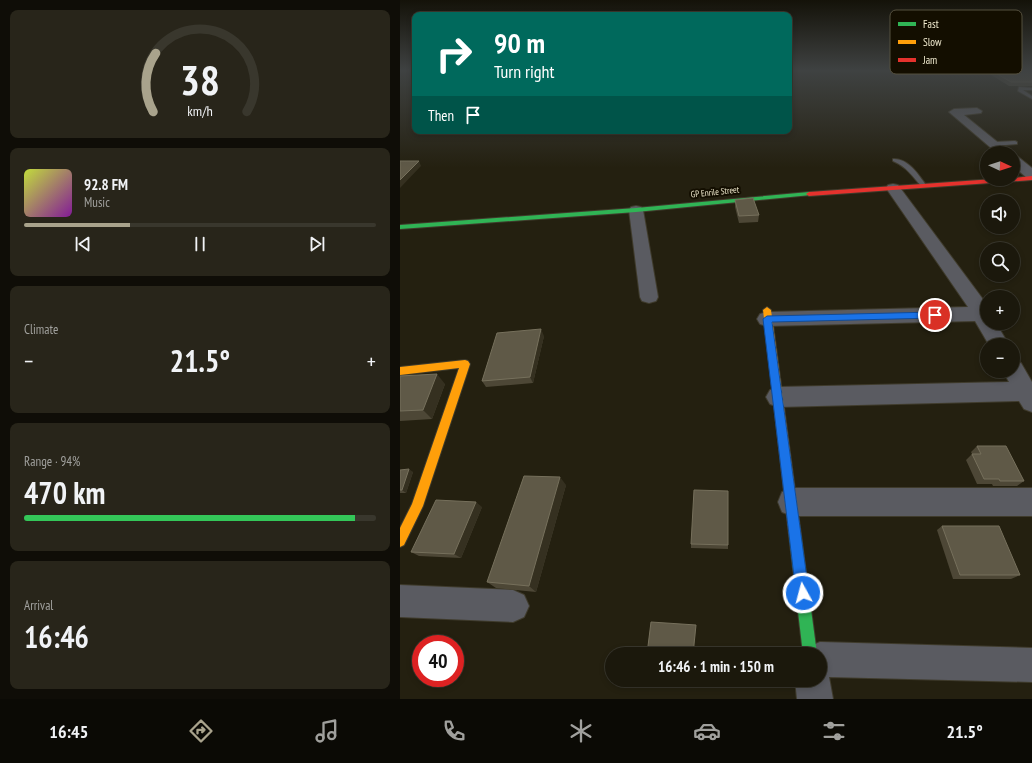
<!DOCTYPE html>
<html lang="en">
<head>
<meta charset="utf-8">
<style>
	:root { --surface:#1b180c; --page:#28251a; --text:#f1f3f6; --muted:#a0a09d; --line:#39372d; --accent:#a9a38c }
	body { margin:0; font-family:"PT Sans Narrow",sans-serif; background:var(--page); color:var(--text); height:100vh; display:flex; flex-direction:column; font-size:15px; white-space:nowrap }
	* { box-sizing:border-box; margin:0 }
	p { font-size:13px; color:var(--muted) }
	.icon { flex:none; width:22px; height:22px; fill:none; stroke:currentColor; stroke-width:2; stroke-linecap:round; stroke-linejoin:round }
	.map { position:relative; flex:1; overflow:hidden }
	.side { display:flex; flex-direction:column; gap:10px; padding:10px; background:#0f0d07; width:400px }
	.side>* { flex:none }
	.hud { position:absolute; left:12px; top:12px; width:380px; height:122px; border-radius:8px; box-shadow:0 2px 6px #0003,0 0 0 1px var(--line); background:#00695c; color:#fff; overflow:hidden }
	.needle { width:26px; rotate:93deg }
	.tools { position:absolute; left:580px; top:146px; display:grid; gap:8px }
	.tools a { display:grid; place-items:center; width:40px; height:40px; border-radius:50%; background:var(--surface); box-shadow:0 2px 6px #0003,0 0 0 1px var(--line); font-size:20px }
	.speed { position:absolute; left:12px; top:635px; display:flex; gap:8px; font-size:20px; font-weight:700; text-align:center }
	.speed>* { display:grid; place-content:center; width:52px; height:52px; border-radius:50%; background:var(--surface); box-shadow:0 2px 6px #0003,0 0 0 1px var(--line); line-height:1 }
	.speed .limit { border:6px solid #d22; background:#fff; color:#111 }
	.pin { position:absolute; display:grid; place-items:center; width:34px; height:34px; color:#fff; margin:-17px; border:2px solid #fff; border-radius:50%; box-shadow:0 1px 4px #0007 }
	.me { position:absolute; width:44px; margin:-22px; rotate:353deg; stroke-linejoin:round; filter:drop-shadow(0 0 3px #0008) }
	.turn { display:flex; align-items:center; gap:14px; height:84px; padding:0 16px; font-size:18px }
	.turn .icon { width:52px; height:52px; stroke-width:2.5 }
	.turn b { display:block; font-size:28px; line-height:34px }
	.then { display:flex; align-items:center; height:38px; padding:0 16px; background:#0003; gap:8px; font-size:15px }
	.big { font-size:30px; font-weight:700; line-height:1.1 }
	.side .tile { flex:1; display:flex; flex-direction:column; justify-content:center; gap:6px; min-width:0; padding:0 14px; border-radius:8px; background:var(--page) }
	.side .dial { align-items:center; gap:0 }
	.dial svg { height:104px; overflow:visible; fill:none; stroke:var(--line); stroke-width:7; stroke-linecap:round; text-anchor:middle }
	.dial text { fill:var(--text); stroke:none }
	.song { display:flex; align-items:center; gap:12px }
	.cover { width:48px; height:48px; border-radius:6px; background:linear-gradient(135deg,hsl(70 70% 55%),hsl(290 70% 35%)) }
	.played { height:4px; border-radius:2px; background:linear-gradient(90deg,var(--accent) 30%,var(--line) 30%) }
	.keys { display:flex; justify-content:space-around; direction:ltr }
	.heat { display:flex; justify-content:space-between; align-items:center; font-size:22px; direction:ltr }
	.charge { height:6px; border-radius:3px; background:linear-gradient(90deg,#34c759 94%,var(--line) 0) }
	.trip { position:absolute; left:205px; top:647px; width:222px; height:40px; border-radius:20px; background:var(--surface); box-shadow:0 2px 6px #0003,0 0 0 1px var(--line); font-weight:700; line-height:40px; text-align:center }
	.tab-bar { display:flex; height:64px; justify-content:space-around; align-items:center; background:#0b0a05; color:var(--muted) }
	.tab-bar .icon { width:28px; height:28px }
	.tab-bar .active { color:var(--accent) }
	.tab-bar b { font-size:18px; color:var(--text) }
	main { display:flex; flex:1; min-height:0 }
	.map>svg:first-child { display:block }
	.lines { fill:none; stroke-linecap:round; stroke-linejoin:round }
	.lane-casing { stroke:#3f3b2c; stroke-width:2 }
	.street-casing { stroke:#3f3b2c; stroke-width:2 }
	.fast-casing { stroke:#3f3b2c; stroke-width:2 }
	.slow-casing { stroke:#3f3b2c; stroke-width:2 }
	.jam-casing { stroke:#3f3b2c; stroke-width:2 }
	.lane { fill:#5a5b61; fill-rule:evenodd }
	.street { fill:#5a5b61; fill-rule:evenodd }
	.fast { fill:#30b455; fill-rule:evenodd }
	.slow { fill:#ff9f0a; fill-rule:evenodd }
	.jam { fill:#e5322d; fill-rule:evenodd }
	.wall { fill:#4d4736 }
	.shaded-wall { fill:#353020 }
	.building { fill:#5f5947; stroke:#76705c }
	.route { fill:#1a73e8; stroke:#114b97 }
	.labels { text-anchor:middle; stroke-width:4; stroke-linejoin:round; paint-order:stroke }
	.far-street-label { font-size:9px; fill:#f0eace; stroke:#130e00 }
	.key { fill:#130e00; stroke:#55503e; stroke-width:1 }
	.key-label { font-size:11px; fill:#f0eace }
</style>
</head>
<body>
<main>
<section class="side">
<div class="tile dial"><svg viewBox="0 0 100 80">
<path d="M14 69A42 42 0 1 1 86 69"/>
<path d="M14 69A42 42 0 0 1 16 24" stroke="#a9a38c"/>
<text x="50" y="56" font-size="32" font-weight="700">38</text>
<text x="50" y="72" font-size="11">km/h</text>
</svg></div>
<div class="tile">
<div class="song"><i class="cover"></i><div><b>92.8 FM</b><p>Music</p></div></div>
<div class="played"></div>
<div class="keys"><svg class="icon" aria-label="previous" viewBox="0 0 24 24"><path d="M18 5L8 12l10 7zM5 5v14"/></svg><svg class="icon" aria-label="pause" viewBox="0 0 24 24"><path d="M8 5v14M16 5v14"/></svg><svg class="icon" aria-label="next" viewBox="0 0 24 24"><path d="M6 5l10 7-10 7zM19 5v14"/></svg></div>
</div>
<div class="tile"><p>Climate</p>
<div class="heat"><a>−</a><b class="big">21.5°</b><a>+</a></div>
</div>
<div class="tile"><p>Range · 94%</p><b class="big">470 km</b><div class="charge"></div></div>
<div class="tile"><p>Arrival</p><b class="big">16:46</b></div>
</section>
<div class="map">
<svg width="632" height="699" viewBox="0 0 632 699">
	<rect width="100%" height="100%" fill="#242010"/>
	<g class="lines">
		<g class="lane-casing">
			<g id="lane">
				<polygon points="619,87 632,88 632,90 623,90 632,96 632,99 618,91"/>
				<polygon points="615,141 617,142 617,144 594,146 591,144 594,142"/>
				<path d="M493,159C508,158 518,174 526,185V187H522C513,177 506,166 493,161Z"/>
			</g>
		</g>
		<g class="street-casing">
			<g id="street">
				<polygon points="577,108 582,111 581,113 564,115 611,153 597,153 549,112 554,109"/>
				<polygon points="613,155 617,156 632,168 632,179 627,178 613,166"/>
				<polygon points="493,184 498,185 582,298 587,307 587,323 596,323 609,345 589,345 575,321 367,326 360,324 357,319 360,314 367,312 568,307 486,188 488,185"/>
				<polygon points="236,206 241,207 243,210 258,297 256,301 249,303 242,301 240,297 229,210 231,207"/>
				<polygon points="613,360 621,363 632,382 632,412 624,409 619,401 378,407 370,404 366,397 370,390 378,387 609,382 603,371 613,371"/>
				<polygon points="392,488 632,488 632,516 392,516 382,512 378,502 382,492"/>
				<polygon points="0,585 113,590 124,595 129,606 124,617 113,622 0,617"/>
				<polygon points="420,642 632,648 632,682 429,677 433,699 397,699 395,680 420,680 420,654 405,654 408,647"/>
			</g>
		</g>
		<g class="fast-casing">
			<g id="fast">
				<polygon points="409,192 411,193 411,195 236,212 0,229 0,225 236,208"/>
				<polygon points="395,529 399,531 401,535 417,654 403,654 389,535 391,531"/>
			</g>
		</g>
		<g class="slow-casing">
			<g id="slow">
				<polygon points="367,307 371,310 401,535 399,539 395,541 391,539 389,535 363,310"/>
				<polygon points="65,360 68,361 70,364 23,506 4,545 0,547 0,528 12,504 59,368 0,375 0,367"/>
			</g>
		</g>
		<g class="jam-casing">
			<polygon id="jam" points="632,176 632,180 409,196 406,194 409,192 594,179 613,179 613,178"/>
		</g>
		<use href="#lane" class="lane"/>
		<use href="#street" class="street"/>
		<use href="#fast" class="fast"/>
		<use href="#slow" class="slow"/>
		<use href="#jam" class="jam"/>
	</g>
	<g class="wall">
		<polygon points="585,71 632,71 632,86 609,86"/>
		<polygon points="335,200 359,215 358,222 339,223 335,207"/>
		<polygon points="144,336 133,383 86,387 82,381"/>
		<polygon points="0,376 45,384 32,419 0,421"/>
		<polygon points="577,446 624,481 617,486 593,486 592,484 577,484 566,460 572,454 571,452"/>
		<polygon points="0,470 13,472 6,493 0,493"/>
		<polygon points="166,485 136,592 96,588 87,582"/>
		<polygon points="82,507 61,558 19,556 11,552"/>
		<polygon points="542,526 620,575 611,579 553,579 537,530"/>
		<polygon points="291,544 328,545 328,549 291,548"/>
	</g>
	<g class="shaded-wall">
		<polygon points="19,161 21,166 0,188 0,180"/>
		<polygon points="141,329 144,336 133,383 130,377"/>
		<polygon points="37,374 45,384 32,419 23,410"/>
		<polygon points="9,469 13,472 6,493 2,490"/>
		<polygon points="160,477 166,485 136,592 129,586"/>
		<polygon points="76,502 82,507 61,558 54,554"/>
		<polygon points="296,625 296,627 294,654 293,654"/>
	</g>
	<g class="building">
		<polygon points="592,71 632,71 632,82 611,82"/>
		<polygon points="0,161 19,161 0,180"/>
		<polygon points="353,198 359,215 339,216 335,200"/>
		<polygon points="141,329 130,377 82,381 97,333"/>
		<polygon points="37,374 23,410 0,411 0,376"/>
		<polygon points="577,446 606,446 624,481 600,481 599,479 584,479 572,454 581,454"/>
		<polygon points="9,469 2,490 0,490 0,470"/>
		<polygon points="124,476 160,477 129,586 87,582"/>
		<polygon points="294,490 328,491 328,545 291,544"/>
		<polygon points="36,500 76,502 54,554 11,552"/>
		<polygon points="542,526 599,526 620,575 560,575"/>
		<polygon points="251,622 296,625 293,654 247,654"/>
	</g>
	<linearGradient id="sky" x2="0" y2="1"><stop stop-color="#141209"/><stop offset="0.42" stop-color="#3f4242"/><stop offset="1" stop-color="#3f4242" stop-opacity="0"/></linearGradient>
	<rect width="632" height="168" fill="url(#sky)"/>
	<polygon class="route" points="535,312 540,315 535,318 372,322 409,593 407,598 403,600 398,598 396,593 363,319 367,316"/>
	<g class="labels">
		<g class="far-street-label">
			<text transform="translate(315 192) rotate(-6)" y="3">GP Enrile Street</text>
		</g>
	</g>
	<rect x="490" y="10" width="132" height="64" rx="6" class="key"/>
	<rect x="498" y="22" width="18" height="4" fill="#30b455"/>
	<rect x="498" y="40" width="18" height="4" fill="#ff9f0a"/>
	<rect x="498" y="58" width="18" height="4" fill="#e5322d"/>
	<g class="key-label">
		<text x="523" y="28">Fast</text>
		<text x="523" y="46">Slow</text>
		<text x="523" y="64">Jam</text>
	</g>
</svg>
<div class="tools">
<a><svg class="needle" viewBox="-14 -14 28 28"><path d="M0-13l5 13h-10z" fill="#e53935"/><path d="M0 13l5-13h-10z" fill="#a0a09d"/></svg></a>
<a><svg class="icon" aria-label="sound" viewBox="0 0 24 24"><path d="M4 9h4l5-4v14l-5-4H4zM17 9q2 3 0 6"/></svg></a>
<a><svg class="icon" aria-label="search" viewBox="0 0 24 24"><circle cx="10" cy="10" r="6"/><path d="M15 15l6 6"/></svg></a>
<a>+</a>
<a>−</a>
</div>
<div class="speed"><div class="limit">40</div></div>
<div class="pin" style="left:535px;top:315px;background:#d93025"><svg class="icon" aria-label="arrive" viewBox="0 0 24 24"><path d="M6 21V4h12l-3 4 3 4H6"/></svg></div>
<svg class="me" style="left:403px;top:593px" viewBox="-20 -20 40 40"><circle r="17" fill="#1a73e8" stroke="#fff" stroke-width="3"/><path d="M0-11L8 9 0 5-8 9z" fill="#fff"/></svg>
<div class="trip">16:46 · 1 min · 150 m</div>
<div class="hud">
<div class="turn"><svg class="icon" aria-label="right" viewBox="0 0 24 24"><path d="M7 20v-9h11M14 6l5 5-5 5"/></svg><div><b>90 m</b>Turn right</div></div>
<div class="then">Then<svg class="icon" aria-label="arrive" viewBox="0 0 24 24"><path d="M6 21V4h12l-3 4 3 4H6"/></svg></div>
</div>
</div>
</main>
<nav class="tab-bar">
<b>16:45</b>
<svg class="icon active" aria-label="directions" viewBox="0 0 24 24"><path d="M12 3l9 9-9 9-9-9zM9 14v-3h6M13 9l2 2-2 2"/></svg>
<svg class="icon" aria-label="music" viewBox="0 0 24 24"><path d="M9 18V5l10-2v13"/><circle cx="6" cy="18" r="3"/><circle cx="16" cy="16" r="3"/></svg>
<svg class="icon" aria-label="phone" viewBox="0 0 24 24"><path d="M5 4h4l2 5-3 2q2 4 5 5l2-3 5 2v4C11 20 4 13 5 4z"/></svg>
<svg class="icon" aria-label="climate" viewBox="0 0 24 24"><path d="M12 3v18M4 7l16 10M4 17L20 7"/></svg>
<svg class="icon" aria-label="car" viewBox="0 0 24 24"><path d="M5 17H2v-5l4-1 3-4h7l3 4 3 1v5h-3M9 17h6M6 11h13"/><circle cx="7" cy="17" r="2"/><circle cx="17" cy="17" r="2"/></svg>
<svg class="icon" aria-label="filters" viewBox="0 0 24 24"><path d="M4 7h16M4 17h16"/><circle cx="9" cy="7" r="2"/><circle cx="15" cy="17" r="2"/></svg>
<b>21.5°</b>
</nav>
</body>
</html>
